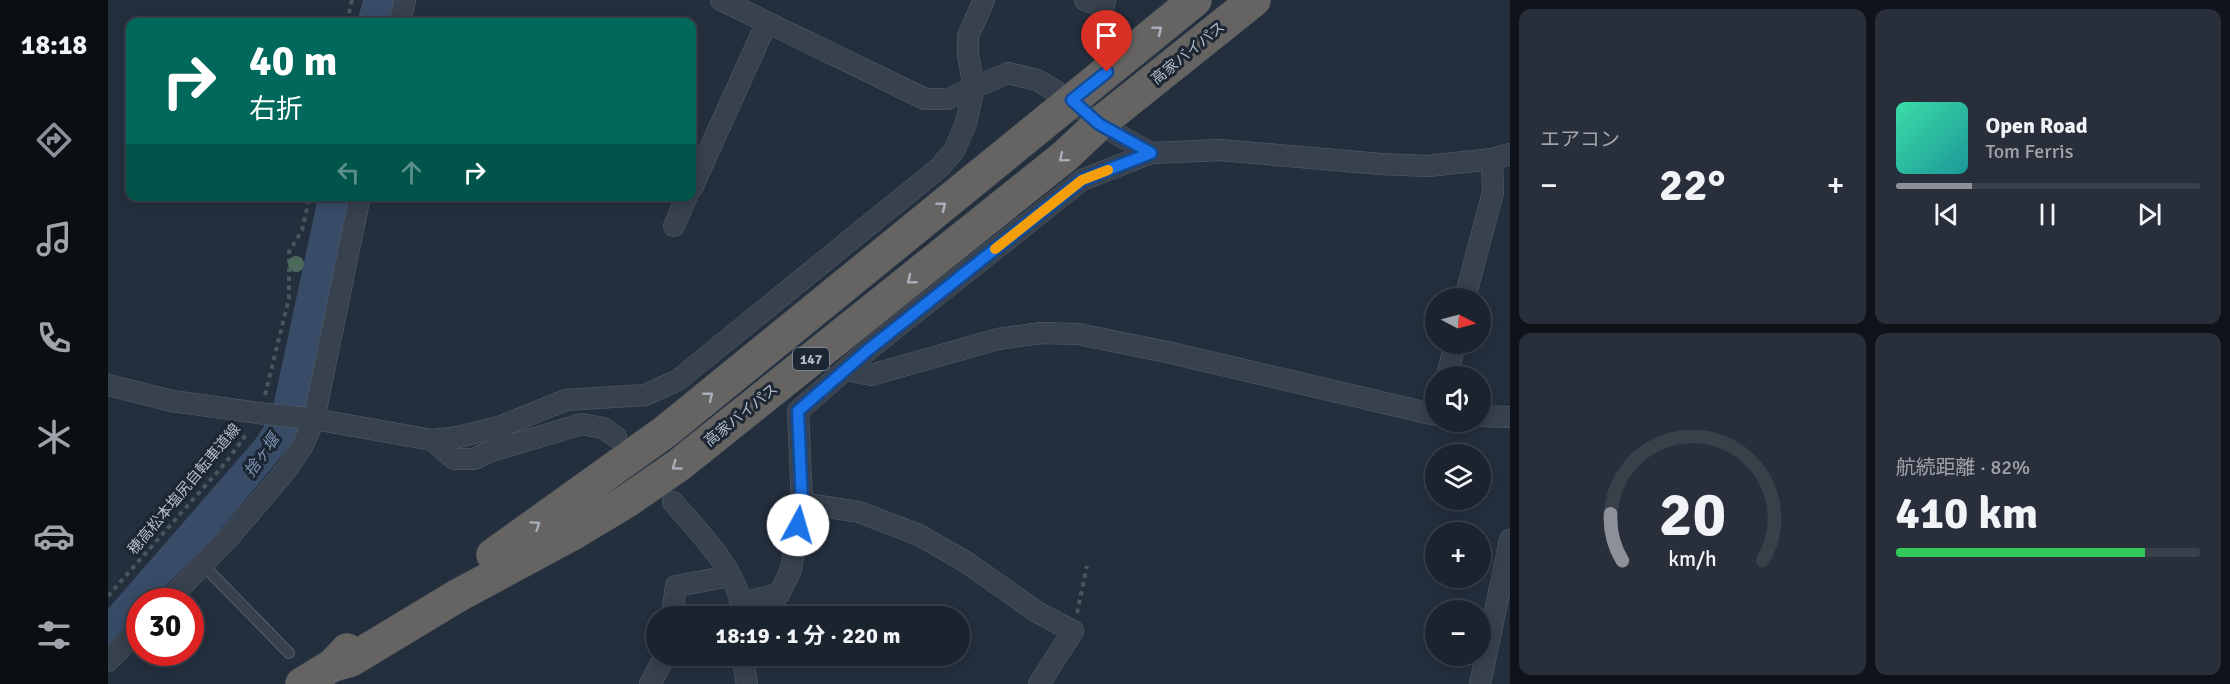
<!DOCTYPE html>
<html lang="ja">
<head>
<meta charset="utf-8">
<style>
	:root { --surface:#1b232e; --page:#282f3a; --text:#f1f3f6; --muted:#a0a4aa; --line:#39404a; --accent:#8c9099 }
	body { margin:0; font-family:Signika,"Noto Sans JP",sans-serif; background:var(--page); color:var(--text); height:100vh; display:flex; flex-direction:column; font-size:22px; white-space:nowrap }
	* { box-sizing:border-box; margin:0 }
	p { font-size:20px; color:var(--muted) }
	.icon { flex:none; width:33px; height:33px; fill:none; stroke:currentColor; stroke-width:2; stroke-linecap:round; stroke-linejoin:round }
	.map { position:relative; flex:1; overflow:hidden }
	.drawer { display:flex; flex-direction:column; gap:9px; padding:9px; background:#0f1319; width:720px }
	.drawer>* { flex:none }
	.top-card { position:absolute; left:18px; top:18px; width:570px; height:183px; border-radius:12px; box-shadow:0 3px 15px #0003,0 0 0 2px var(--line); background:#00695c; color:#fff; overflow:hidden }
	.needle { width:39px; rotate:96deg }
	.buttons { position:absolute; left:1317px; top:288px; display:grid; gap:12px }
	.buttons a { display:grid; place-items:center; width:66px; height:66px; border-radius:50%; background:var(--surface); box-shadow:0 3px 15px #0003,0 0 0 2px var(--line); font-size:30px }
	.speed { position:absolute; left:18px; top:588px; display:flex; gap:12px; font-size:30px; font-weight:700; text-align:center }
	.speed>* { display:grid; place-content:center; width:78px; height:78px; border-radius:50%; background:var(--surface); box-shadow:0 3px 15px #0003,0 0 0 2px var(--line); line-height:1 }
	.speed .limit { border:9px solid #d22; background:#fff; color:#111 }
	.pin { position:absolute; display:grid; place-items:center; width:51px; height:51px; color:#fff; margin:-62px -26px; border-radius:50% 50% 50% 0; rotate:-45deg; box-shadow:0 0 6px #0007 }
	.pin .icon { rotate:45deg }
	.me { position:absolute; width:66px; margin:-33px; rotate:6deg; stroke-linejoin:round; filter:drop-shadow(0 0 4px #0008) }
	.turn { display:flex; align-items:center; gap:21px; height:126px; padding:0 24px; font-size:27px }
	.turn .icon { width:78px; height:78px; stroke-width:2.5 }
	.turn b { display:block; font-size:42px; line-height:51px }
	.lanes { display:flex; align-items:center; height:57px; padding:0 24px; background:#0003; justify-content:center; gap:30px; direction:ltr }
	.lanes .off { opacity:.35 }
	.big { font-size:45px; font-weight:700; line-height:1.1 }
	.drawer .card { flex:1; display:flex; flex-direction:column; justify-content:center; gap:9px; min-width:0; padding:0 21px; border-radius:12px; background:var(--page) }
	.drawer .dial { align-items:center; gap:0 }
	.dial svg { height:156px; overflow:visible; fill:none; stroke:var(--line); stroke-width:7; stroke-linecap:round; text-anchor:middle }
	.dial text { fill:var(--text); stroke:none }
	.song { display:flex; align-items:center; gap:18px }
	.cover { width:72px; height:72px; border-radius:9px; background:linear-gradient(135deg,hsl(160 70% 55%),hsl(180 70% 35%)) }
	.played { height:6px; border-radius:3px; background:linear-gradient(90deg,var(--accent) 25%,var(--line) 25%) }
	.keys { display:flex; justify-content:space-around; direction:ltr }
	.heat { display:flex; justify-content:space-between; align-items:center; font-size:33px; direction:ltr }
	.charge { height:9px; border-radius:4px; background:linear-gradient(90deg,#34c759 82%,var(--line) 0) }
	.drawer .tiles { flex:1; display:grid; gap:9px; grid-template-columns:repeat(2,1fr) }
	.trip { position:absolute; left:538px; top:606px; width:324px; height:60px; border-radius:30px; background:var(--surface); box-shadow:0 3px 15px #0003,0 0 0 2px var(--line); font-weight:700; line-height:60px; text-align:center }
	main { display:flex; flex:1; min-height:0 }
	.menu { display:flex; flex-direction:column; width:108px; justify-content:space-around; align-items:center; background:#0b0e12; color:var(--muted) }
	.menu .icon { width:42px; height:42px }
	.menu .active { color:var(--accent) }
	.menu b { font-size:27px; color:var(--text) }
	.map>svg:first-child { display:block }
	.water { fill:#394c67 }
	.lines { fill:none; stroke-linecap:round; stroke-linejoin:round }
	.service-casing { stroke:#565f6c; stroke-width:12 }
	.minor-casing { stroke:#565f6c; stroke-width:22 }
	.trunk-casing { stroke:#434c59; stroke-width:34 }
	.path { stroke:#44595c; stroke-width:4; stroke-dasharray:4.5 4.5; stroke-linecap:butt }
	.service { stroke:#38414e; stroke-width:10 }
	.minor { stroke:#38414e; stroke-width:21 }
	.trunk { stroke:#656462; stroke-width:33 }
	.tree { fill:#4b6a5d }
	.oneway { stroke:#a8afba }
	.route-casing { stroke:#114b97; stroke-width:15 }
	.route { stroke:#1a73e8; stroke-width:10 }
	.slow { stroke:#f59e0b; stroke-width:10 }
	.labels { text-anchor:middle; stroke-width:6; stroke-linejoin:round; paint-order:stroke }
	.shield { fill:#1d2633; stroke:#878f9c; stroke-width:1.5 }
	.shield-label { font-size:14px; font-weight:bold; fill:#b4bcc9 }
	.street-label { font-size:15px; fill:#b4bcc9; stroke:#1d2633 }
	.water-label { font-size:16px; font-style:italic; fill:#7c92b1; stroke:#1d2633 }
</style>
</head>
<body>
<main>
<nav class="menu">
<b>18:18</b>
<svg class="icon active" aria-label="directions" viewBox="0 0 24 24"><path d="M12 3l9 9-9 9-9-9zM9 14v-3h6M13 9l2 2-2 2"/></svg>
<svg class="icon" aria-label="music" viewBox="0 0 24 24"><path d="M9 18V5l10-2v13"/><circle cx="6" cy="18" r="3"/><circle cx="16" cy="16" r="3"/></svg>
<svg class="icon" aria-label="phone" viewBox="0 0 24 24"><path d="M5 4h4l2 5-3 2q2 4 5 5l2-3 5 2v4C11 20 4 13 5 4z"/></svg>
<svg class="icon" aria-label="climate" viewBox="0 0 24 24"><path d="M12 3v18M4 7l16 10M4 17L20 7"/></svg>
<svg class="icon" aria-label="car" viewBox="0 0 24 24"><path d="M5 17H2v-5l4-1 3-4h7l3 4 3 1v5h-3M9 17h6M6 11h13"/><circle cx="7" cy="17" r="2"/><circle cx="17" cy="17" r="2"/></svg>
<svg class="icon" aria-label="filters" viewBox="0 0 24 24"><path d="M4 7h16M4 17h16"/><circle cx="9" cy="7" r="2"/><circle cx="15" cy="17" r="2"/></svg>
</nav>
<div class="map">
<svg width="1402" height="684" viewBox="0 0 1402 684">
	<rect width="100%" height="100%" fill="#242f3e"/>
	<g class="water">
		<polygon points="255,0 291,0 286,22 249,22"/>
		<polygon points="210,197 246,197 198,407 189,435 173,457 107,536 43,601 32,602 31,613 0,645 0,609 146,441 155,428 166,402"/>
	</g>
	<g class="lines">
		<g class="service-casing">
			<polyline id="service" points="95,565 181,653"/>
		</g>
		<g class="minor-casing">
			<g id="minor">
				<polyline points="613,0 817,99 840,99 900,73 929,80 964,101 991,124 1043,153"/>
				<polyline points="977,0 996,6 997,0"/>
				<polyline points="292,22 297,0"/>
				<polyline points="584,188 659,22"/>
				<polyline points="566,226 579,196"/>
				<polyline points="1357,298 1385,192 1384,159"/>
				<polyline points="739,370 763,375 890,339 933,333 970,334 1059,352 1328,415"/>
				<polyline points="1339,376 1347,344"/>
				<polyline points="0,385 64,401 150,413 206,419 324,440 350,437 391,427 458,400 537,395 570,380 831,168 846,151 858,123 866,87 860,55 860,36 876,0"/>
				<polyline points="1372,416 1402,417"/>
				<polyline points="324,440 346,459 366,459 383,451 474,424 495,428 508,437"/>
				<path d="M565,502C591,533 634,573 634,616"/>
				<polyline points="694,503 751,512 811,535 858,562 929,612 965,631 931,684"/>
				<polyline points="59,602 123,535 179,469 195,445 206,419 252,196"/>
				<polyline points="634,603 671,594 683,570 694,503 690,411 760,350 974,180 1043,153 1112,150 1273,164 1320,166 1384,159 1402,154"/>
				<polyline points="564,616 568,586 622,576"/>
				<polyline points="634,656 639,684"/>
				<polyline points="0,661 32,629"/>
				<polyline points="542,684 557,656"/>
				<polyline points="1372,684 1402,540"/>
			</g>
		</g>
		<g class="trunk-casing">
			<g id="trunk">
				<polyline points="385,555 558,431 1087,0"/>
				<polyline points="225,665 243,660 349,596 464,534 519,501 571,465 957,156 991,124 1146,0"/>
				<polyline points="194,684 225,665 239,650"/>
			</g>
		</g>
		<g class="path">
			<polyline points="239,22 244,0"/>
			<polyline points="157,395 181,298 181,252 194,230 202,196"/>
			<polyline points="0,596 119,461 140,432"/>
			<polyline points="969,613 979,566"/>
		</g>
		<use href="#service" class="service"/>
		<use href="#minor" class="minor"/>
		<use href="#trunk" class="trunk"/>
	</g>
	<circle class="tree" cx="188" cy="264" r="8"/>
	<defs><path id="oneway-chevron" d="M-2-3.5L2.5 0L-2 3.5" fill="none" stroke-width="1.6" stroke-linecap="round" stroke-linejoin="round" transform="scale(1.5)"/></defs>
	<g class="oneway">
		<use href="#oneway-chevron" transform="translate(1050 30) rotate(-39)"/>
		<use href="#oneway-chevron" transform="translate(955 158) rotate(140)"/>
		<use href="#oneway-chevron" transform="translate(834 206) rotate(-39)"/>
		<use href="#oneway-chevron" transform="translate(803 280) rotate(141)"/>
		<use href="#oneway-chevron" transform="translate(601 396) rotate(-39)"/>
		<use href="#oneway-chevron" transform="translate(568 466) rotate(144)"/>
		<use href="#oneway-chevron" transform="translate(428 525) rotate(-35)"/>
	</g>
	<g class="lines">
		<g class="route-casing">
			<polyline id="route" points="690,525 694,503 690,411 760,350 974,180 1043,153 991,124 964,100 999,72"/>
		</g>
		<use href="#route" class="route"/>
		<polyline class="slow" points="887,249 974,180 1000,170"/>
	</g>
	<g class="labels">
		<rect class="shield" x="685" y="348" width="36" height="22" rx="4.5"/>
		<g class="shield-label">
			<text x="703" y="364">147</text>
		</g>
		<g class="street-label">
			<text transform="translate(1080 53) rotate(-39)" y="5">高家バイパス</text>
			<text transform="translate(633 415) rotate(-39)" y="5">高家バイパス</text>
			<text transform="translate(76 489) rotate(-50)" y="5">穂高松本塩尻自転車道線</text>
		</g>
		<g class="water-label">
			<text transform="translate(153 455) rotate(-55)" y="6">捨ヶ堰</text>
		</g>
	</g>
</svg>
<div class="buttons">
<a><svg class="needle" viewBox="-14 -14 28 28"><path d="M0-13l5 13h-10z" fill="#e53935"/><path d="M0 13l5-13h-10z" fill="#a0a4aa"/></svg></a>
<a><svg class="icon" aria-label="sound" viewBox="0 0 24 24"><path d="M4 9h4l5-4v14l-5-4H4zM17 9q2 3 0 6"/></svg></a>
<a><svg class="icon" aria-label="layers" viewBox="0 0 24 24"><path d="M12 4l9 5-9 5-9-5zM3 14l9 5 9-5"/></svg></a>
<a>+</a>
<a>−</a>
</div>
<div class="speed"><div class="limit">30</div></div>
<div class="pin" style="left:999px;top:72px;background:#d93025"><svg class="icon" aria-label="arrive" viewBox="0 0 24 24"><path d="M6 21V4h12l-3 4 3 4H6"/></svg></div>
<svg class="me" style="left:690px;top:525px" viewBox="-20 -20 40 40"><circle r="19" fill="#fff"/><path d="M0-13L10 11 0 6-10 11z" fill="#1a73e8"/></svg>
<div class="trip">18:19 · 1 分 · 220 m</div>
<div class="top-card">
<div class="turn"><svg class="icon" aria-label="right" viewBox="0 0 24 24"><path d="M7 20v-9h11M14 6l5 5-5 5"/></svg><div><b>40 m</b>右折</div></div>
<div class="lanes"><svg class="icon off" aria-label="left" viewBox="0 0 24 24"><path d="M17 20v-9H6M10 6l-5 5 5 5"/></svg><svg class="icon off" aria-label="ahead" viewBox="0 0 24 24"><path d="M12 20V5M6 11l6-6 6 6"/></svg><svg class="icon" aria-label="right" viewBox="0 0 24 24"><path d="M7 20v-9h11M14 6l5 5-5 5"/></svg></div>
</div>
</div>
<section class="drawer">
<div class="tiles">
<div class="card"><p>エアコン</p>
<div class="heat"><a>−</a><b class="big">22°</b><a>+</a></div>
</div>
<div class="card">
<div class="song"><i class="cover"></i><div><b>Open Road</b><p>Tom Ferris</p></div></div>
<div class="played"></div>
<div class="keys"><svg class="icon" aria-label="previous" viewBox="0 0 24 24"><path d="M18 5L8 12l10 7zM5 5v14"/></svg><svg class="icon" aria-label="pause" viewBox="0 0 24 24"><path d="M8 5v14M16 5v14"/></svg><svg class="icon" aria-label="next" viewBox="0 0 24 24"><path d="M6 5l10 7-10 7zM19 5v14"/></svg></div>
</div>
<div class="card dial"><svg viewBox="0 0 100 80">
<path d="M14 69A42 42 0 1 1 86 69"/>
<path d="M14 69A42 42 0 0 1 8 45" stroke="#8c9099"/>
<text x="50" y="56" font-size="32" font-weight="700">20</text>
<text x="50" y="72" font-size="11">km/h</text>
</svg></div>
<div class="card"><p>航続距離 · 82%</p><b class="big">410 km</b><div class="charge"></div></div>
</div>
</section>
</main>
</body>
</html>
